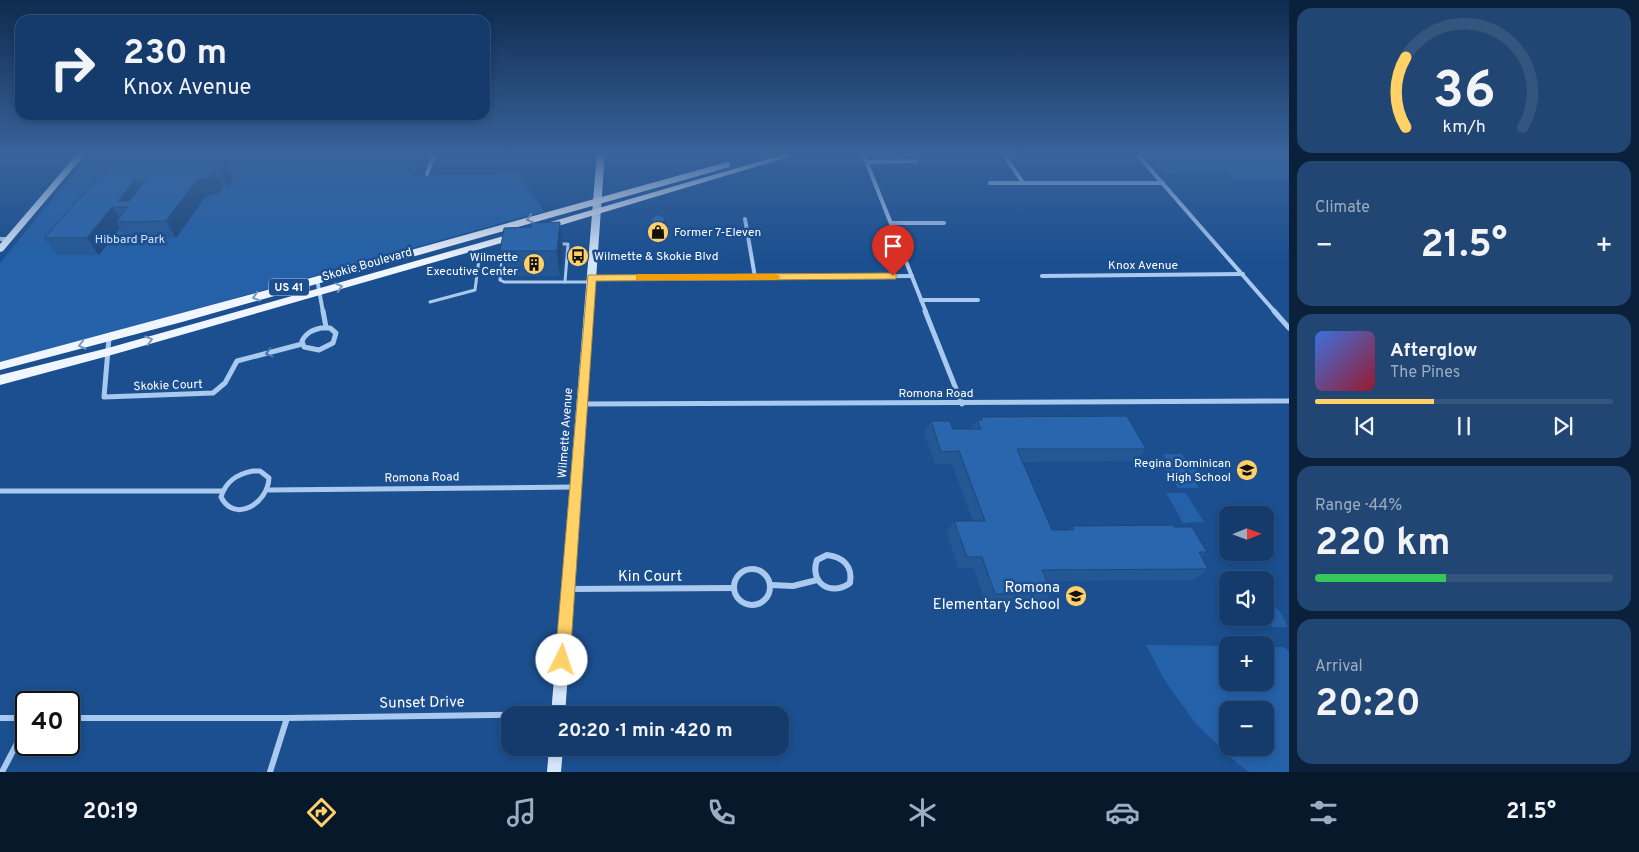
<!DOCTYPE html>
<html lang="en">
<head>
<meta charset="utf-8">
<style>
	:root { --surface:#143b6b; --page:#214673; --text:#f1f3f6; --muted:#9dadc1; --line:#33557e; --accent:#ffd166 }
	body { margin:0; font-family:Overpass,sans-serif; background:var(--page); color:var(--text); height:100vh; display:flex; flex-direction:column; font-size:19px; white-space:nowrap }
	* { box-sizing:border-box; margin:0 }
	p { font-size:16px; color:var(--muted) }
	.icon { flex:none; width:28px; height:28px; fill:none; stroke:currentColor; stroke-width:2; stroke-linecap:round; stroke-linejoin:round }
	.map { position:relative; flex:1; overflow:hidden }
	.side { display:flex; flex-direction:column; gap:8px; padding:8px; background:#0b203b; width:350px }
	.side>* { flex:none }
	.guide { position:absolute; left:15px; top:15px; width:475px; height:105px; border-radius:15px; box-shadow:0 2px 8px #0003,0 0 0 1px var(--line); background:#143b6b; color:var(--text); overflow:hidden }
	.needle { width:32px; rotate:89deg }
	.fabs { position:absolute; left:1219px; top:506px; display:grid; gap:10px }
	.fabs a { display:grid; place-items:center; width:55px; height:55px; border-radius:10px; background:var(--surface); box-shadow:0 2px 8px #0003,0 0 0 1px var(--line); font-size:25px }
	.speed { position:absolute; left:15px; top:691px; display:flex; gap:10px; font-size:25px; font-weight:700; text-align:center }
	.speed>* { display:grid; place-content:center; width:65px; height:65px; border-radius:50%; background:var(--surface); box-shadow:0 2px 8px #0003,0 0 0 1px var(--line); line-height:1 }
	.speed .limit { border:2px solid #111; border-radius:8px; background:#fff; color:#111 }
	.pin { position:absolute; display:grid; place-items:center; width:42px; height:42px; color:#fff; margin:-51px -21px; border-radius:50% 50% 50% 0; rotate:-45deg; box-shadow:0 0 5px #0007 }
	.pin .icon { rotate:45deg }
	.me { position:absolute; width:55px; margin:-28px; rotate:4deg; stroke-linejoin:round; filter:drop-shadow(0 0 4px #0008) }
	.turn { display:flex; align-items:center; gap:18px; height:105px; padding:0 25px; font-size:22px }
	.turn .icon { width:65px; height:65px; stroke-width:2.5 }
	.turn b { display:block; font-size:35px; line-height:42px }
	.big { font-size:38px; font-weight:700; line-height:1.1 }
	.side .widget { flex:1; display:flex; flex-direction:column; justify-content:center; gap:8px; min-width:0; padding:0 18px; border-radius:15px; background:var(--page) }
	.side .dial { align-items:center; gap:0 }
	.dial svg { height:130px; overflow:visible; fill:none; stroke:var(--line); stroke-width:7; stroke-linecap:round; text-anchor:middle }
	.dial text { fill:var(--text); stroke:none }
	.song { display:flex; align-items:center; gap:15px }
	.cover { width:60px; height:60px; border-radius:8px; background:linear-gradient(135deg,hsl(220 70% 55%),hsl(350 70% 35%)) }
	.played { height:5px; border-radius:2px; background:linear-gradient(90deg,var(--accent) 40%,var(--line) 40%) }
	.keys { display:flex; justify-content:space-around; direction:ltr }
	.heat { display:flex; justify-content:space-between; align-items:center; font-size:28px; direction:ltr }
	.charge { height:8px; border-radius:4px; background:linear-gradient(90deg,#34c759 44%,var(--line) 0) }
	.trip { position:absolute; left:501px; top:706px; width:288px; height:50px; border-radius:15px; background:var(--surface); box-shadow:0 2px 8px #0003,0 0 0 1px var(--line); font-weight:700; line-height:50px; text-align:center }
	.tabs { display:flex; height:80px; justify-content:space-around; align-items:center; background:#08182b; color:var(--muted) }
	.tabs .icon { width:35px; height:35px }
	.tabs .on { color:var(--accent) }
	.tabs b { font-size:22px; color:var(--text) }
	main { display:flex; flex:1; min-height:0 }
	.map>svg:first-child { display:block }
	.green { fill:#2461a8; fill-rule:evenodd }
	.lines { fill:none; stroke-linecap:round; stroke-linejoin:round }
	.lane { stroke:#a9c9ee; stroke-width:3 }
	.street-far2 { stroke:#a9c9ee; stroke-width:4 }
	.street-far1 { stroke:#a9c9ee; stroke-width:5 }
	.street { stroke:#a9c9ee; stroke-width:6 }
	.secondary { fill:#d6e6fa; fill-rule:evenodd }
	.primary { fill:#f0f6ff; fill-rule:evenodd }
	.wall { fill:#245895 }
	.shaded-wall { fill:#1d4779 }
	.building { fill:#2a66ad; stroke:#1d4779; fill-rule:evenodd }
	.oneway { stroke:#7b9ac1 }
	.oneway2 { stroke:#4674ac }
	.route { fill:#ffd166; stroke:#a68842 }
	.slow { fill:#f59e0b }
	.labels { text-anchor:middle; stroke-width:5; stroke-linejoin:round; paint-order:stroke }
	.shield { fill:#1b4f8f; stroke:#bbcadd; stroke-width:1 }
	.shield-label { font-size:11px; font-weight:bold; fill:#fff }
	.poi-label { font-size:12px; fill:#fff; stroke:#1b4f8f; text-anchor:start }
	.park-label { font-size:12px; fill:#cfe3fa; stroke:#1b4f8f }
	.street-label { font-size:12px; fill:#fff; stroke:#1b4f8f }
	.near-street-label { font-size:15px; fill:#fff; stroke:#1b4f8f }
	.near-poi-label { font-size:15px; fill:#fff; stroke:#1b4f8f; text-anchor:end }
</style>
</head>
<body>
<main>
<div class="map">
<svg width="1289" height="772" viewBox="0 0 1289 772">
	<rect width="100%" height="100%" fill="#1b4f8f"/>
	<g class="green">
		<polygon points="90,153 423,153 414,176 518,174 544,211 76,343 0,362 0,263"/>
		<polygon points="1144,153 1289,153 1289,179 1232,179 1226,173 1163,174"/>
		<polygon points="1163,454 1182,454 1187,462 1191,462 1205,483 1196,483 1199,488 1178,488 1163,465 1169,464"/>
		<polygon points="1166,493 1186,493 1204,522 1183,523"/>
		<path d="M1265,603C1278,603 1283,617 1288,627H1273L1262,618H1265Z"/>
		<path d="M1146,645L1227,646L1228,682H1265V647H1283L1289,651V772H1249L1238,764L1196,724L1165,681ZM1228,710H1265V748H1228Z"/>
	</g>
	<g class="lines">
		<g class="lane">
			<polyline points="558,244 568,244 565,282"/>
			<polyline points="502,259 500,280 504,282 589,282"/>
			<polyline points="430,302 475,290 479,259 469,249"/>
		</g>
		<g class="street-far2">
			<polyline points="863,153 926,312"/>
			<polyline points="1003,153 1023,183"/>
			<polyline points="1136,153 1275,312"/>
			<polyline points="868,162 916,161"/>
			<polyline points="427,174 435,153"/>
			<polyline points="990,183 1163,183"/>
			<polyline points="745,219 755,277"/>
			<polyline points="892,223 944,223"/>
			<polyline points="0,239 9,239"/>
			<polyline points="1042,276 1243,274"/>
			<polyline points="592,278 912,276"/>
			<polyline points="317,279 323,312"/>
			<polyline points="921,300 978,300"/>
		</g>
		<g class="street-far1">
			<polyline points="323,311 326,327"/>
			<polyline points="925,311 962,404"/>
			<polyline points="1274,311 1289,328"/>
			<path d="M321,328H330L336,333L333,343L319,350L304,347L302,341C306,333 312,330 321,328Z"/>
			<polyline points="109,338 104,397 213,393 225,383 237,361 302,344"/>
			<polyline points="582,404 1289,401"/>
			<path d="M253,471H260L269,478C268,503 235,524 221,497C226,481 237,474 253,471Z"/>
			<polyline points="269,490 575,487"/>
			<polyline points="0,491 222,491"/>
		</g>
		<g class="street">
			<path d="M827,555C843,557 853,566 850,583C831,597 809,583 817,560Z"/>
			<circle cx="752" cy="587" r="18"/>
			<polyline points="771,585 793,586 817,580"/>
			<polyline points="569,589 733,588"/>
			<polyline points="0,718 26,718"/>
			<polyline points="69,718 287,718 556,714"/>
			<polyline points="2,772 26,726"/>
			<polyline points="270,772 287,718"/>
		</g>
		<g class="secondary">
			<polygon points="78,153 86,153 3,251 0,252 0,244"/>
			<polygon points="597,153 605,153 565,715 551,715"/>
			<polygon points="549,748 563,748 561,772 547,772"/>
		</g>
		<g class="primary">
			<polygon points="789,153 802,153 548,229 544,230 539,227 540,225"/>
			<polygon points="727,162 730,163 730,167 182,322 0,370 0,362 271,289"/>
			<polygon points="518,232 522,233 522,237 108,356 0,385 0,375 108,348"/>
		</g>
	</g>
	<g class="wall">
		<polygon points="98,153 211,153 210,154 233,174 231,176 233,180 228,187 223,187 219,193 205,197 176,238 128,239 120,228 99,255 58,255 44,238 107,168"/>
		<polygon points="666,218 666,231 660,237 650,233 650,221"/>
		<polygon points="563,247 560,276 504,276 500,251"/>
		<polygon points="981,417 1146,449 1135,461 1022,462 1052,530 1068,530 1072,526 1174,527 1207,552 1201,557 1208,569 1194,580 1047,581 1052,593 1041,604 986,604 974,568 958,568 947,532 954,521 973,521 952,464 935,464 924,433 931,421 953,429 971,429 977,420 979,420"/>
	</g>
	<g class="shaded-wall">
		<polygon points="144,153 146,153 155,168 140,157"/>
		<polygon points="191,153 211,153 200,168"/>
		<polygon points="224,157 233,174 231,176 233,180 228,187 220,170 220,163"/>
		<polygon points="215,170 223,187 219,193 205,197 176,238 166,221 196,181"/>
		<polygon points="135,180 146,197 128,207 118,201"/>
		<polygon points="112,207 122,222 116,222 120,228 99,255 87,238"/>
		<polygon points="666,218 666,231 660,237 660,225"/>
		<polygon points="560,222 563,247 560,276 557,251"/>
	</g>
	<g class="building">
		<path d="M137,153H144L140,157H152L155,154H220L224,157L220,163H225L220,170H215L210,176L196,181L166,221L116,222L128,207H112L87,238H44L118,156H134ZM135,180H146L129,201H118Z"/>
		<polygon points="657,214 666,218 660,225 650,221"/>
		<polygon points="560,222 557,251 500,251 504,228 531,227 532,223"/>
		<polygon points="1127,416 1146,449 1017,449 1052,530 1074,530 1072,526 1173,525 1174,527 1192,527 1207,552 1199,552 1208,569 1042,570 1052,593 995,594 982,557 967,557 954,521 985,521 959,451 941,452 931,421 950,421 953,429 981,429 977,420 982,420 981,417"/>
	</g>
	<defs><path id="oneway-chevron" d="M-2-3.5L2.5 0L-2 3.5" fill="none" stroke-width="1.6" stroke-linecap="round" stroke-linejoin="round" transform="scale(1.25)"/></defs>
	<g class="oneway">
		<use href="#oneway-chevron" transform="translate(530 219) rotate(164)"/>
		<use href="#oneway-chevron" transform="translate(339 287) rotate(-16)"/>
		<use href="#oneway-chevron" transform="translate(256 297) rotate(164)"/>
		<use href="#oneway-chevron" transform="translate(149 340) rotate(-16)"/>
		<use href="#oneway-chevron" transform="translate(82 345) rotate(166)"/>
	</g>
	<use class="oneway2" href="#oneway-chevron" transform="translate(269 353) rotate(166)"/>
	<linearGradient id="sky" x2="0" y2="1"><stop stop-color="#0f2b4f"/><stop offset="0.59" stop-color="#39639b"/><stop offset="1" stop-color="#39639b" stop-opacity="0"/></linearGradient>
	<rect width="1289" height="261" fill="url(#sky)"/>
	<polygon class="route" points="893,273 896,274 896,279 596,281 570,660 568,666 562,668 557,666 555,660 588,275"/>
	<polygon class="slow" points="639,274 776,274 781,277 776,280 636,280 636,275"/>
	<defs>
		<g id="shop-disc" transform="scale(1.125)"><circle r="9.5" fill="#ffd166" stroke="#1b4f8f"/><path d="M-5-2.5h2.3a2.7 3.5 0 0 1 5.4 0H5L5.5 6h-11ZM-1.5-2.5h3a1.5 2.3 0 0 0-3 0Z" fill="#111"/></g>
		<g id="bus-disc" transform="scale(1.125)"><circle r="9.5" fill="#ffd166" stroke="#1b4f8f"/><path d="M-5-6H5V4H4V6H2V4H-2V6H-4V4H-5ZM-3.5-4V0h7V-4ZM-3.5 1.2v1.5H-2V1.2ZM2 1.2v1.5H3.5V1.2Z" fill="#111"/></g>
		<g id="building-disc" transform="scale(1.125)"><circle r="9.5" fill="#ffd166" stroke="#1b4f8f"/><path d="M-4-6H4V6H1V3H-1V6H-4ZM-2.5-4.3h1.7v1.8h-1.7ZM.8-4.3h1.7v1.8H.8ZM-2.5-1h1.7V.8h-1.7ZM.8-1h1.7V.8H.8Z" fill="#111"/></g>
		<g id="school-disc" transform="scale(1.125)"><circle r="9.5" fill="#ffd166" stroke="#1b4f8f"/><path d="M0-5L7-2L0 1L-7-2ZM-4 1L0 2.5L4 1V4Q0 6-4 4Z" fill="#111"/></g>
	</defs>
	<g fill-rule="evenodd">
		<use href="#shop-disc" x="658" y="232"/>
		<use href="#bus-disc" x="578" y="256"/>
		<use href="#building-disc" x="534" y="264"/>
		<use href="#school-disc" x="1247" y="470"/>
		<use href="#school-disc" x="1076" y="596"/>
	</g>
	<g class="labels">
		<rect class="shield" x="269" y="278.5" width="40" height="17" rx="4"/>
		<g class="shield-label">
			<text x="289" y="291">US 41</text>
		</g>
		<g class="poi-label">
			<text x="674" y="236">Former 7-Eleven</text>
			<text x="594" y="260">Wilmette &amp; Skokie Blvd</text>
			<text x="518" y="261" text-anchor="end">Wilmette<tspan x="518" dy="14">Executive Center</tspan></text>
			<text x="1231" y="467" text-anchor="end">Regina Dominican<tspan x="1231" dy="14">High School</tspan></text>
		</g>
		<g class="park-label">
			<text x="130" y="243">Hibbard Park</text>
		</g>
		<g class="street-label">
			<text transform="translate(367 264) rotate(-16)" y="4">Skokie Boulevard</text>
			<text x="1143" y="269">Knox Avenue</text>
			<text transform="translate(168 385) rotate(-2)" y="4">Skokie Court</text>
			<text x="936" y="397">Romona Road</text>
			<text transform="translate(565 433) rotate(-86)" y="4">Wilmette Avenue</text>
			<text transform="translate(422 477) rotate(-1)" y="4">Romona Road</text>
		</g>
		<g class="near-street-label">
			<text x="650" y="581">Kin Court</text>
			<text transform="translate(422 702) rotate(-1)" y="5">Sunset Drive</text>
		</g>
		<g class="near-poi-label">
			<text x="1060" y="592">Romona<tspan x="1060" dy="17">Elementary School</tspan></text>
		</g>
	</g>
</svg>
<div class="fabs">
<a><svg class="needle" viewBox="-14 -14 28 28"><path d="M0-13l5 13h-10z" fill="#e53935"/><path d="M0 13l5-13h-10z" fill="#9dadc1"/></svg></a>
<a><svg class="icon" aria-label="sound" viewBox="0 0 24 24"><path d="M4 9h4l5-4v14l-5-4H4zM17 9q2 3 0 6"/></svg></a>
<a>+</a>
<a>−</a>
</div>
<div class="speed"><div class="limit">40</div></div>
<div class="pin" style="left:893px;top:276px;background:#d93025"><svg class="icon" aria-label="arrive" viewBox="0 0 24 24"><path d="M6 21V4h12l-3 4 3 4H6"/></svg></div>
<svg class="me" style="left:562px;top:660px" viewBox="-20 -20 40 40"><circle r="19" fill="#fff"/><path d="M0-13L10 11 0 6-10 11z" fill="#ffd166"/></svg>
<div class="trip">20:20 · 1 min · 420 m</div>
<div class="guide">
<div class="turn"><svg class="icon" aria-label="right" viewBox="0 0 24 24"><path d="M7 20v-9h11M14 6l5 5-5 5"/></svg><div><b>230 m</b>Knox Avenue</div></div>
</div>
</div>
<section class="side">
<div class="widget dial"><svg viewBox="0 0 100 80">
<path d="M14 69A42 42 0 1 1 86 69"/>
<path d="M14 69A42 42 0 0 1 14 26" stroke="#ffd166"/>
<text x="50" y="56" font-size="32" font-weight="700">36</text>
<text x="50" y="72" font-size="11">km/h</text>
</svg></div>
<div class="widget"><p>Climate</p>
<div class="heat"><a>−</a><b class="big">21.5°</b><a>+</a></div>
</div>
<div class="widget">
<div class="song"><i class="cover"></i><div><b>Afterglow</b><p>The Pines</p></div></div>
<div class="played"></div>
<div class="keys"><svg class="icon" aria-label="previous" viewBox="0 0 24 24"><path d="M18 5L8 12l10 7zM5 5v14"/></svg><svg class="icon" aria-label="pause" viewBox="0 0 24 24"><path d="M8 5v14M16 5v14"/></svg><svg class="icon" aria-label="next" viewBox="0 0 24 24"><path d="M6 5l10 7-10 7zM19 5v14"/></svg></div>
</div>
<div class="widget"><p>Range · 44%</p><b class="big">220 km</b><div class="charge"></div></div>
<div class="widget"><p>Arrival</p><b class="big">20:20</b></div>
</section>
</main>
<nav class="tabs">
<b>20:19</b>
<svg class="icon on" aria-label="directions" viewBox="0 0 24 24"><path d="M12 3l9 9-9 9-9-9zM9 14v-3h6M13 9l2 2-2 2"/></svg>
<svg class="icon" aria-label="music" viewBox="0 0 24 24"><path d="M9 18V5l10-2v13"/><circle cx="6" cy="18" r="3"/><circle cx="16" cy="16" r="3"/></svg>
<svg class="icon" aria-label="phone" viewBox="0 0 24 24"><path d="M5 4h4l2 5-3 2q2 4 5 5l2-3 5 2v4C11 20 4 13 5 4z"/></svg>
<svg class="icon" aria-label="climate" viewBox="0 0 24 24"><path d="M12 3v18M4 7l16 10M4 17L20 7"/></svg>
<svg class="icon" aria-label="car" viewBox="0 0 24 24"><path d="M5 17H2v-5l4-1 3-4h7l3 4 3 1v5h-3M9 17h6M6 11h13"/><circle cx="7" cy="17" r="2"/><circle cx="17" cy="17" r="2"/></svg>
<svg class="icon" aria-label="filters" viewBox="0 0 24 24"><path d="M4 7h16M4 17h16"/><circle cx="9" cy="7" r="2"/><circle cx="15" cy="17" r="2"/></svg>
<b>21.5°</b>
</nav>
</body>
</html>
